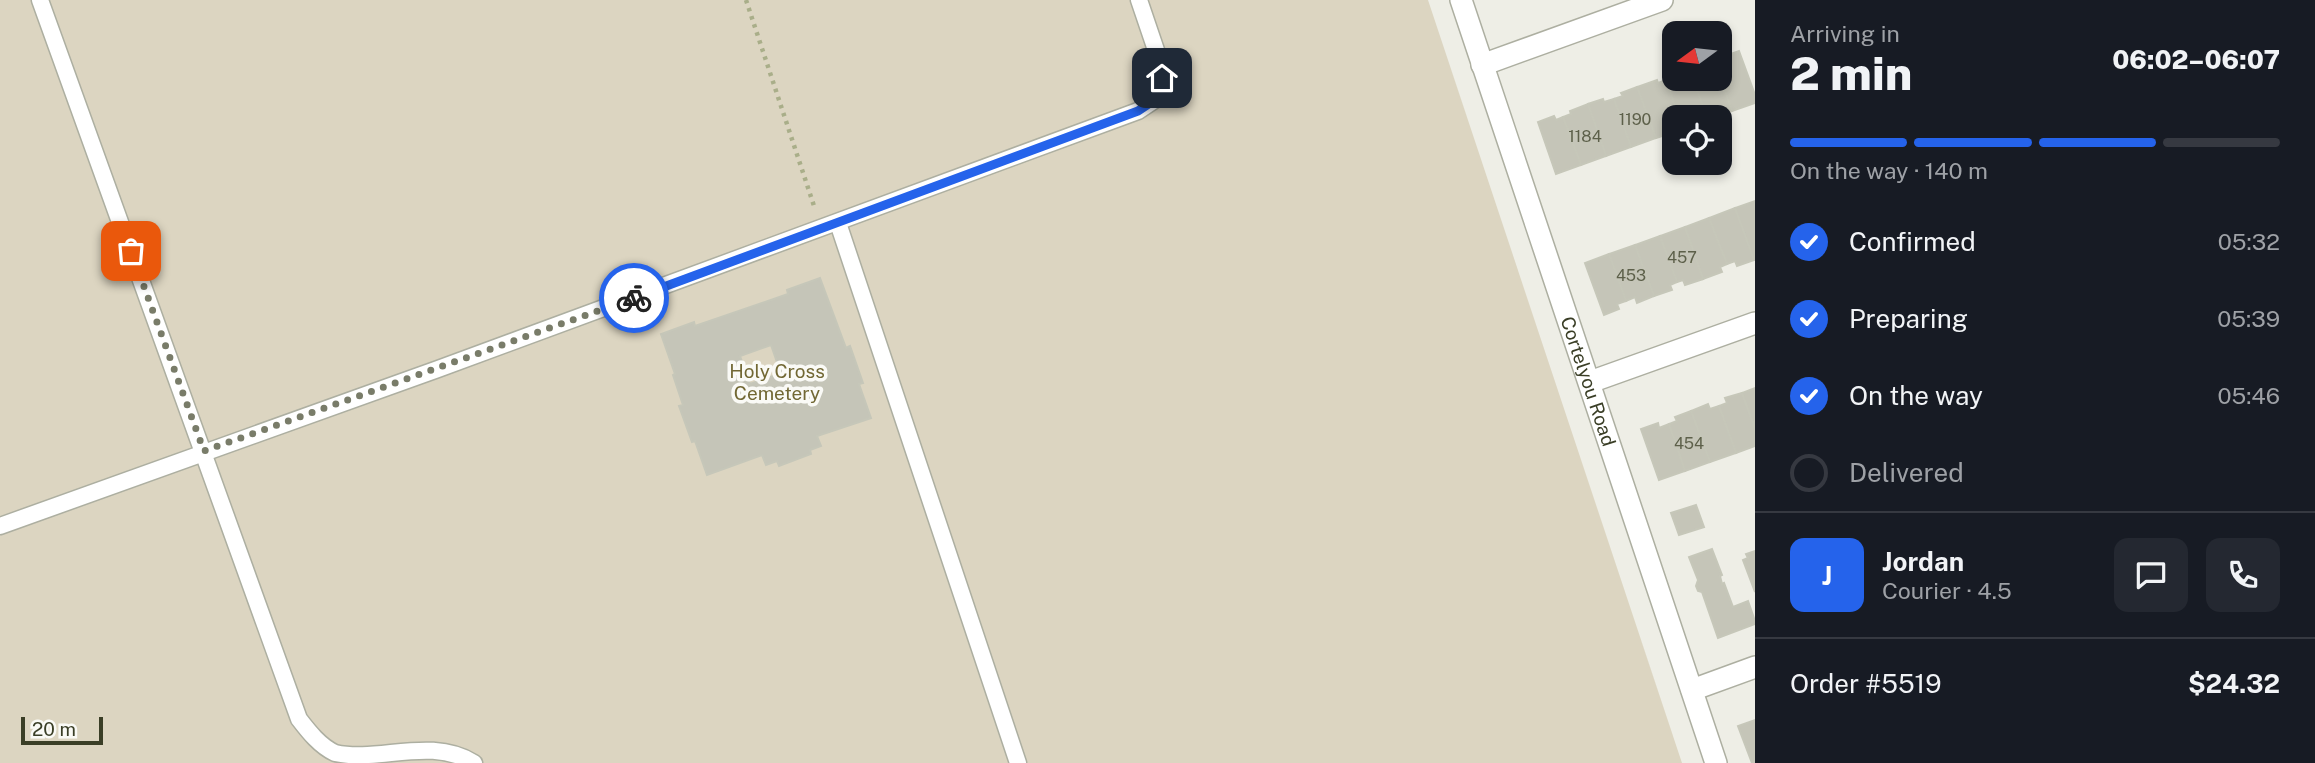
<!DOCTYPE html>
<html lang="en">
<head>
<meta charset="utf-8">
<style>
  body { margin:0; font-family:"Public Sans",sans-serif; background:#242831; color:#f1f3f6; height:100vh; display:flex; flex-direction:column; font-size:26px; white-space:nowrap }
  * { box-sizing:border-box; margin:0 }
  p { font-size:23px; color:#9ea1a6 }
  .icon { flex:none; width:38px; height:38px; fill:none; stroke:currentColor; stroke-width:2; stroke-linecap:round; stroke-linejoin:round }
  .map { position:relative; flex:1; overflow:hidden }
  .side { display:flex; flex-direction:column; background:#171b24; width:560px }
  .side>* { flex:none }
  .needle { width:46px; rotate:255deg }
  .buttons { position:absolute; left:1662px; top:21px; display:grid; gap:14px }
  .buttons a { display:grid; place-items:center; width:70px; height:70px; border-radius:14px; background:#171b24; box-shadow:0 4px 10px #0003; font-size:35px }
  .scale { position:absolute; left:21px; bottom:18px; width:82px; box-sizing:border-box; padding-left:7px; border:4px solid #3a3e26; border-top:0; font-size:19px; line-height:24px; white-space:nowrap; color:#3a3e26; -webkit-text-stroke:5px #fafaf6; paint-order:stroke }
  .pin { position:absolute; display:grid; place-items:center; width:60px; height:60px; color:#fff; margin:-30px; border-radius:14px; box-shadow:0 4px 10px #0006 }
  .courier { position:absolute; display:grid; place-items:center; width:70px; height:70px; margin:-35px; border:5px solid #2563eb; border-radius:50%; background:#fff; color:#222; box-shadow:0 2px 9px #0007 }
  .overview em { font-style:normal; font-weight:800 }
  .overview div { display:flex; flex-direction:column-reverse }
  .overview { display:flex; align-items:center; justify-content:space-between; height:119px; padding:0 35px }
  h1 { font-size:46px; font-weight:800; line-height:52px }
  .bar { display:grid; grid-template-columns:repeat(4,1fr); gap:10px 7px; align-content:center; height:84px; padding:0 35px }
  .bar i { height:9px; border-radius:5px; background:#363941 }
  .bar .current { background:#2563eb }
  .bar p { grid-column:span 4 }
  .line { display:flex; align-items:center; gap:18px; padding:0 35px; border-top:2px solid #363941 }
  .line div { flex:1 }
  .round { display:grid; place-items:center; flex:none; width:74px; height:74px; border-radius:14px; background:#242831 }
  ol { padding:0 35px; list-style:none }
  li { display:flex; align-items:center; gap:21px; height:77px }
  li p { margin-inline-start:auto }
  li .icon { padding:7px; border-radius:50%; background:#2563eb; color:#fff; stroke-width:4 }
  li:last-child { color:#9ea1a6 }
  li i { width:38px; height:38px; border:4px solid #363941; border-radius:50% }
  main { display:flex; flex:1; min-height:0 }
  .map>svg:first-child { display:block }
  .green { fill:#dcd5c1 }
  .building { fill:#c5c5b8; stroke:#c6c7b9; stroke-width:2; fill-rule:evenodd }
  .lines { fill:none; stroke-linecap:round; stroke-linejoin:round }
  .lane-casing { stroke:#adafa1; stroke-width:19 }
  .street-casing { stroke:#adafa1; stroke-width:24 }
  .path { stroke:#a9ae89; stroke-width:4.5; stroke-dasharray:3.5 5; stroke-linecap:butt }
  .lane { stroke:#fff; stroke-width:16 }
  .street { stroke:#fff; stroke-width:21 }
  .done { stroke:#797c69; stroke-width:7; stroke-dasharray:0 12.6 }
  .route { stroke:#2563eb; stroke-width:9 }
  .labels { text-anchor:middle; stroke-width:7; stroke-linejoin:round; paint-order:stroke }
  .number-label { font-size:16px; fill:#5d604a }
  .park-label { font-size:19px; fill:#726834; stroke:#fafaf6 }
  .street-label { font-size:19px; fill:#3a3e26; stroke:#fafaf6 }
</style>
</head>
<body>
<main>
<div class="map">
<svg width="1755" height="763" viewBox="0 0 1755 763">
  <rect width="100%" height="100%" fill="#eeeee6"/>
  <polygon class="green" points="0,0 1428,0 1682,763 0,763"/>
  <g class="building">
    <polygon points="1739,51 1755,95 1755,103 1732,111 1720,78 1720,61 1723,60 1722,57"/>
    <polygon points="1675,73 1675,79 1693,79 1707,117 1679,117 1666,80 1672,78 1671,75"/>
    <polygon points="1720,78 1732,111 1715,117 1707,117 1693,79"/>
    <polygon points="1657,80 1658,83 1666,80 1679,117 1675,117 1675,132 1656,138 1637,87"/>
    <polygon points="1637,87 1656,138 1631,147 1614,99 1623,96 1621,93"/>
    <polygon points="1603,99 1604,102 1614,99 1631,147 1606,156 1588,104"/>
    <polygon points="1588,104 1606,156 1581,165 1563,117 1571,114 1570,111"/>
    <polygon points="1554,116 1556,120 1563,117 1581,165 1556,174 1538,122"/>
    <polygon points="1755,201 1755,260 1754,260 1735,208"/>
    <polygon points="1735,208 1754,260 1737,266 1735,261 1727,264 1709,218"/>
    <polygon points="1709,218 1727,264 1720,267 1722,272 1703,279 1685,227"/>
    <polygon points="1685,227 1703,279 1685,285 1683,280 1677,282 1660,236"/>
    <polygon points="1660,236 1677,282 1670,285 1672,290 1654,296 1635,245"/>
    <polygon points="1635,245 1654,296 1637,303 1635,297 1626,301 1609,254"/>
    <polygon points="1609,254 1626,301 1617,304 1619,309 1604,315 1585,263"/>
    <path d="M820,278l26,70 4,-2 13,37 -4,1 12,34 -54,18 4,10 -11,4 1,4 -32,12 -2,-5 -11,4 -4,-10 -55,20 -12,-34 -3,1 -13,-36 4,-1 -10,-30 2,-1 -14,-40 33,-12 1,4 93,-32 -1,-4zM771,345l8,23 -5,2 2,5 -26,9 -10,-28z"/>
    <polygon points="1755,388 1755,429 1742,393"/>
    <polygon points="1742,393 1755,429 1755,446 1736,453 1719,406 1727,403 1725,398"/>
    <polygon points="1708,404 1710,409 1719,406 1736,453 1710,462 1691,411"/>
    <polygon points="1691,411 1710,462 1685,471 1669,424 1677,421 1675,417"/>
    <polygon points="1658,423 1659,428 1669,424 1685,471 1659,480 1641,429"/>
    <polygon points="1696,505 1704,527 1679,535 1671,513"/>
    <polygon points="1712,549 1722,575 1720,576 1722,584 1724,583 1733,607 1748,601 1755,621 1755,624 1718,638 1702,592 1698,591 1696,586 1698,580 1689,557"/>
    <polygon points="1755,551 1755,592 1743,560 1748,558 1746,554"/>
    <polygon points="1755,720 1755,763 1752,763 1738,726"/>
  </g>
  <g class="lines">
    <g class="lane-casing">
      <g id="lane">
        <path d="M40,0l259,719c10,13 21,27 36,34 44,10 95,-17 139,10"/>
        <polyline points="838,223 1018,763"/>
        <polyline points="0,526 438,369 1138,111 1156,99 1162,78 1157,53 1139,0"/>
      </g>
    </g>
    <g class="street-casing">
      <g id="street">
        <path id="s1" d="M1461,0l255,763"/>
        <polyline points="1482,65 1662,0"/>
        <polyline points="1590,382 1755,323"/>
        <polyline points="1692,690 1755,667"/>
      </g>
    </g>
    <polyline class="path" points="746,0 815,209"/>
    <use href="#lane" class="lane"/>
    <use href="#street" class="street"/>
  </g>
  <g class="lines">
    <polyline class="done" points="131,251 204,451 634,298"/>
    <polyline class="route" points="634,298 1138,111 1156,99 1162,78"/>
  </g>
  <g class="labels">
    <g class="number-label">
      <text x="1635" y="125">1190</text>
      <text x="1585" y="142">1184</text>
      <text x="1682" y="263">457</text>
      <text x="1631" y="281">453</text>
      <text x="1689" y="449">454</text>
    </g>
    <g class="park-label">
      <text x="777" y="378">Holy Cross<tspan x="777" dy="22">Cemetery</tspan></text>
    </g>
    <g class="street-label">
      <text dy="7" stroke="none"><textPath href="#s1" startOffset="402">Cortelyou Road</textPath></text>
    </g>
  </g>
</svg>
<div class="buttons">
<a><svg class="needle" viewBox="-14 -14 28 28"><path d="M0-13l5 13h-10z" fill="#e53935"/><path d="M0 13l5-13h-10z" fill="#9ea1a6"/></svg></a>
<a><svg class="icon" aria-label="locate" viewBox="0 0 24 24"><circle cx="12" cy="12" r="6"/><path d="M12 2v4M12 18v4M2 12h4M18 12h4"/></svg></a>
</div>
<div class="scale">20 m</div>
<div class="pin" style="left:131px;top:251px;background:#ea580c"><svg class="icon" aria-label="bag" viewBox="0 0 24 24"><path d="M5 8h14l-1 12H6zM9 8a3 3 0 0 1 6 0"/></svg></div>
<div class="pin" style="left:1162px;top:78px;background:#1f2937"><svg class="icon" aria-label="home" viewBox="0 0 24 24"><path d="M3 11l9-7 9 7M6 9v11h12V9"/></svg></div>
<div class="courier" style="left:634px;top:298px"><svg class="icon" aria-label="bike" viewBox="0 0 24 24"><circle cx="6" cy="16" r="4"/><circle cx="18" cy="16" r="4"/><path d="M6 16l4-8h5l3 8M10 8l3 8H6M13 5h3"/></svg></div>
</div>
<section class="side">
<div class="overview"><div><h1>2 min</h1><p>Arriving in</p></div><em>06:02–06:07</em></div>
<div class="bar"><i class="current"></i><i class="current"></i><i class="current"></i><i></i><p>On the way · 140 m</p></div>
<ol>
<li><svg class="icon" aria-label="check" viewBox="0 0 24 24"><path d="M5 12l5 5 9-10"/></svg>Confirmed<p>05:32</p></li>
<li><svg class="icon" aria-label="check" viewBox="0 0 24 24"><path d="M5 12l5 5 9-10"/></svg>Preparing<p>05:39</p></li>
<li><svg class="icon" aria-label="check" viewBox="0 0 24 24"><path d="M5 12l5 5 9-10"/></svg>On the way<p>05:46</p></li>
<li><i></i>Delivered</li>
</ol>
<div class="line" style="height:126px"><b class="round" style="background:#2563eb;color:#fff">J</b><div><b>Jordan</b><p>Courier · 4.5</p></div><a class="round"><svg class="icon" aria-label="chat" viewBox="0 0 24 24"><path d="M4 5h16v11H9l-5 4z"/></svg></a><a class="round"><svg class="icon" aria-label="phone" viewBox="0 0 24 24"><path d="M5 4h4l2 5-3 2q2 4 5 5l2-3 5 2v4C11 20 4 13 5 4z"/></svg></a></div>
<div class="line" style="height:91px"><div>Order #5519</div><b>$24.32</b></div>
</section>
</main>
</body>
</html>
